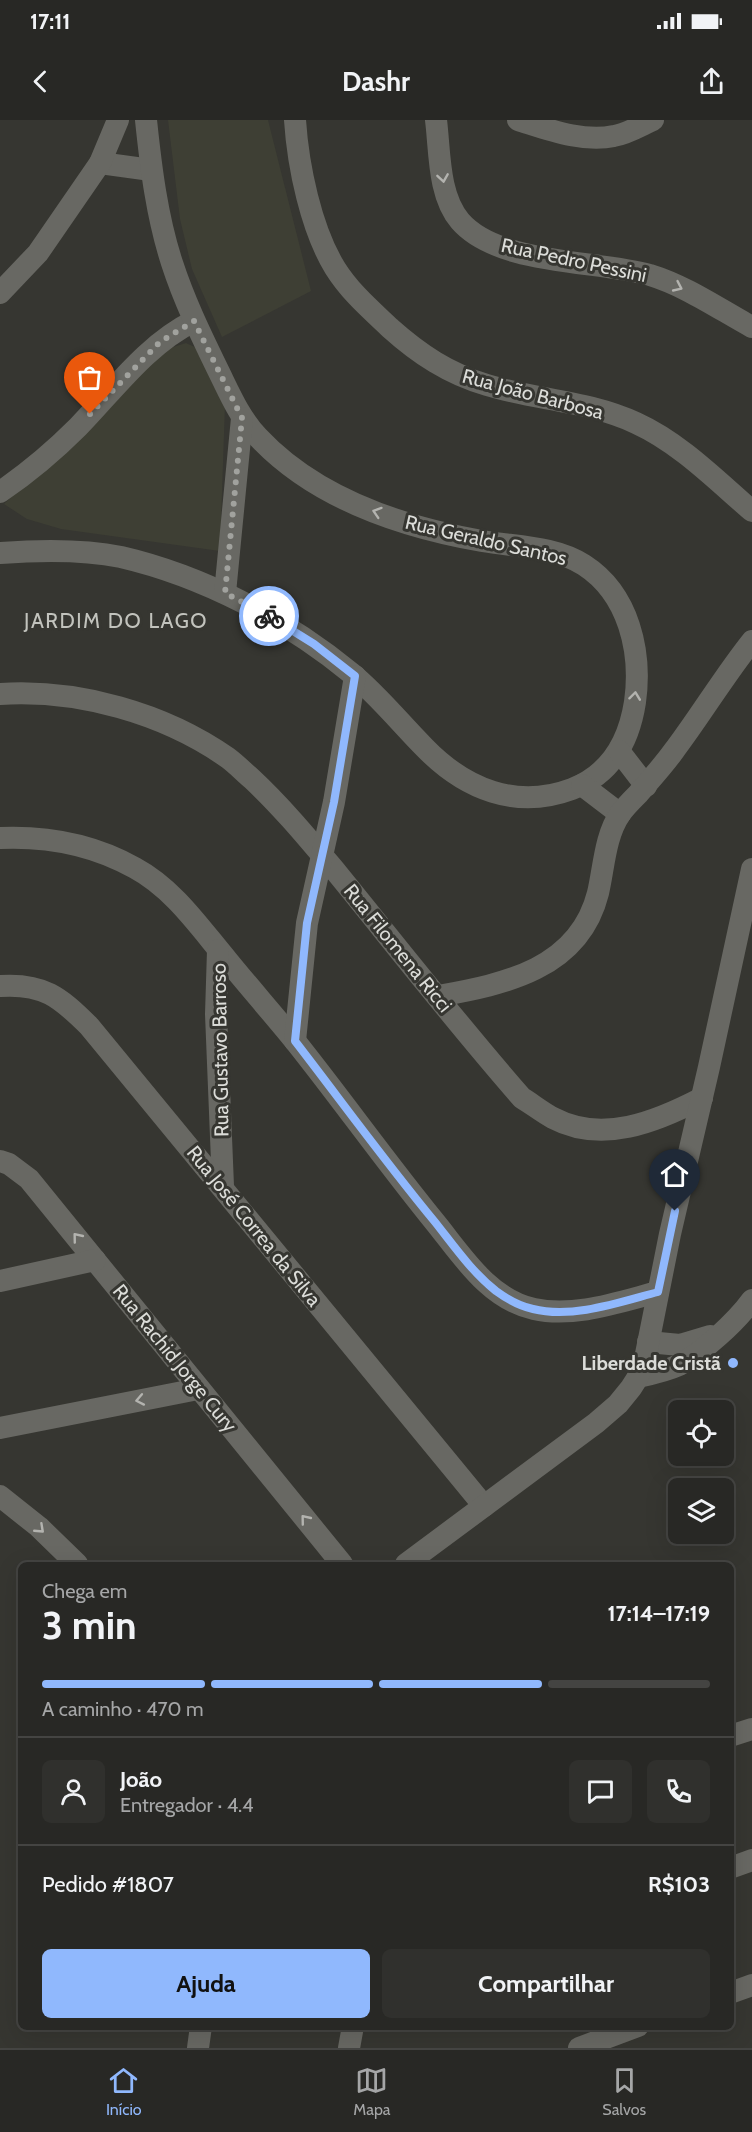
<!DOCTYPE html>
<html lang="pt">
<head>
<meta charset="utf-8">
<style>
  body { margin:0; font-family:Cabin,sans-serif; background:#30302d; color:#f1f3f6; height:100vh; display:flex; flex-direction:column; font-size:22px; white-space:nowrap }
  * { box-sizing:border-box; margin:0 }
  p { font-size:20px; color:#a5a6a7 }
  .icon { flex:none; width:33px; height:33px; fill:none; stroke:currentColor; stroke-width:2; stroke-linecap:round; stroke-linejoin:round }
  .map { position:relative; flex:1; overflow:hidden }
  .details { position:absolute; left:18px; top:1442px; width:716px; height:468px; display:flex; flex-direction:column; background:#282825; border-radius:9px; box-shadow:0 6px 24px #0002,0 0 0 2px #444442 }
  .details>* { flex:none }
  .tools { position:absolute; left:668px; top:1280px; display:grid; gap:12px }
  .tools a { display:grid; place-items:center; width:66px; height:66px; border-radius:9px; background:#282825; box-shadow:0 6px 24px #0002,0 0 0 2px #444442; font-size:30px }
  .pin { position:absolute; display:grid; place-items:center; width:51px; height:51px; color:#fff; margin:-62px -26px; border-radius:50% 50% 50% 0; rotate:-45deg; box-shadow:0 0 6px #0007 }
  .pin .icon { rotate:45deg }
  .courier { position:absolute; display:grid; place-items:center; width:60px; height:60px; margin:-30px; border:4px solid #90b8fd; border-radius:50%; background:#fff; color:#222; box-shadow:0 2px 8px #0007 }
  .summary em { font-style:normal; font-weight:700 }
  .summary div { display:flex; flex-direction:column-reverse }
  .summary { display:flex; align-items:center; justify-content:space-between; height:102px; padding:0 24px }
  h1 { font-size:39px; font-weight:700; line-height:45px }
  .bar { display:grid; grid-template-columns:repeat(4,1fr); gap:9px 6px; align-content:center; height:72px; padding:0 24px }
  .bar i { height:8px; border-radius:4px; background:#444442 }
  .bar .selected { background:#90b8fd }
  .bar p { grid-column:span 4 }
  .line { display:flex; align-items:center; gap:15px; padding:0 24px; border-top:2px solid #444442 }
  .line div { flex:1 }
  .round { display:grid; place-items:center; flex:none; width:63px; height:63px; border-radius:9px; background:#30302d }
  .button { display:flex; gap:12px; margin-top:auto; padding:12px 24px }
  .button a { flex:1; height:69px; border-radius:9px; background:#90b8fd; color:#111; font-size:24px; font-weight:700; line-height:69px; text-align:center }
  .button a+a { background:#30302d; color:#f1f3f6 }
  .status { display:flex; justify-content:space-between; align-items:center; height:42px; padding:0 30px; background:#282825; direction:ltr }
  .status svg { height:16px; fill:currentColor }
  header { display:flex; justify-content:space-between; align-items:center; height:78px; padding:0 24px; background:#282825; font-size:27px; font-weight:700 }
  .tab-bar { display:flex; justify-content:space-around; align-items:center; height:84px; border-top:2px solid #444442; background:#282825; font-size:16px; color:#a5a6a7 }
  .tab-bar a { display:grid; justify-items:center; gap:3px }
  .tab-bar .selected { color:#90b8fd }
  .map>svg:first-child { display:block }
  .built { fill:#3e3f34 }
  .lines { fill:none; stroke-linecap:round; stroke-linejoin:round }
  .minor { stroke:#686863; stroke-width:22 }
  .oneway { stroke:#b3b3af }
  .done { stroke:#a1a29e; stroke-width:6; stroke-dasharray:0 10.8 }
  .route { stroke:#90b8fd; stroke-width:8 }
  .poi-dot { fill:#90b8fd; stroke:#363631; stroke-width:2 }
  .labels { text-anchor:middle; stroke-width:6; stroke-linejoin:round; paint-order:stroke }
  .street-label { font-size:20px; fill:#dbdcd8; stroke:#363631 }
  .poi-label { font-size:20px; font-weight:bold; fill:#dbdcd8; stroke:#363631; text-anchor:end }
  .neighbourhood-label { font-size:21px; letter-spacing:1.5px; fill:#c2c3bd; stroke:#363631 }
</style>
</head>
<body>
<div class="status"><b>17:11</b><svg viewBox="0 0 49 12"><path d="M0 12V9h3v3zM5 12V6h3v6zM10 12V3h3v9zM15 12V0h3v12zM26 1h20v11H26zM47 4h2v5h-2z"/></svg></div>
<header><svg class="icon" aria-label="back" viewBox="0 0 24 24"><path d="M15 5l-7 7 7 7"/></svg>Dashr<svg class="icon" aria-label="share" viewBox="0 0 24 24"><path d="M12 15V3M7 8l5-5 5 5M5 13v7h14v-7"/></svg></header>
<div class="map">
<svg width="752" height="1928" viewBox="0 0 752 1928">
  <rect width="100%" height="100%" fill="#363631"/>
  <g class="built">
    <polygon points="168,0 268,0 311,171 222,217 192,149 180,99"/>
    <polygon points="186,223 201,230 225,284 220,431 61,409 27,399 4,384 164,230"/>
  </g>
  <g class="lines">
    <g class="minor">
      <path d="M295,0c3,46 16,109 40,148 15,24 35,41 55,60 29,26 59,46 97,57 49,15 102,16 149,38 44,20 80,57 116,88"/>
      <path d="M436,0c4,32 2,75 24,101 38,44 136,39 190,54 36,11 69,34 102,52"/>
      <path d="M518,0c29,9 65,23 96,16 13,-2 26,-10 39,-16"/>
      <polyline points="100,43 151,50"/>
      <polyline points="0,173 38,133 100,43 118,0"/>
      <path d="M0,372c28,-19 54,-41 78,-65 36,-37 69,-83 116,-106"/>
      <path d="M0,433c39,-3 82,-4 121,4 82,19 166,63 230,116 27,22 50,51 74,75 40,41 91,62 147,41 39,-15 57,-48 63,-87 7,-50 -6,-108 -51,-137 -30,-19 -68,-18 -102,-24 -80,-14 -167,-43 -224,-104 -19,-20 -29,-45 -41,-69 -17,-35 -33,-68 -45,-105 -15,-46 -21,-95 -26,-143"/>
      <polyline points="225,473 242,298"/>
      <path d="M0,574c78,-5 164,19 228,64 8,6 16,14 24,21 31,29 58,62 85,94 61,75 121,152 185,225 10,6 20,14 31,20 49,26 103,4 149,-20"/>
      <polyline points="619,631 646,666"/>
      <polyline points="582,665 620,694"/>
      <path d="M0,718c47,-2 94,7 135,30 39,21 65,60 93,93 22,27 45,53 67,80 47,59 91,121 139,180 27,33 54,78 100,88 40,9 85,-7 124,-17"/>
      <polyline points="218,830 216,894 223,1066"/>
      <path d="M0,866c43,-3 60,11 89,40 132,159 263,320 395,480"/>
      <path d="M438,876c67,-12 141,-27 160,-103 6,-26 7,-57 22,-79 5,-7 12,-14 18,-20 12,-14 25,-28 35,-42 28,-37 51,-76 79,-111"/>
      <polyline points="295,921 307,803 334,682 355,556"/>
      <polyline points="0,1041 9,1044 29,1059 342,1444"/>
      <polyline points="0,1161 95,1140"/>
      <polyline points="648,1222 680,1225 710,1216"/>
      <path d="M638,1257c14,-3 28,-6 41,-12 24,-13 57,-43 73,-65"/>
      <polyline points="0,1308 198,1269"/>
      <polyline points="0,1376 39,1407 77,1444"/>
      <polyline points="406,1444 596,1303 618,1284 631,1268 638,1257 646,1234 670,1114 709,947 752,749"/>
      <polyline points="730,1616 752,1609"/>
      <polyline points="730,1748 752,1740"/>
      <polyline points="730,1873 752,1865"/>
      <polyline points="198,1928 201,1906"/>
      <polyline points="349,1928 353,1906"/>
      <polyline points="579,1928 638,1906"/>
    </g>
  </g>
  <defs><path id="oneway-chevron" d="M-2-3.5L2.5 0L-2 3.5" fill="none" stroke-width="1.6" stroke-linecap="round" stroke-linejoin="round" transform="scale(1.5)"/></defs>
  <g class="oneway">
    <use href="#oneway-chevron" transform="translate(443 58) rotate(81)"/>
    <use href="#oneway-chevron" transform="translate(678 167) rotate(25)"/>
    <use href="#oneway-chevron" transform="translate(377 392) rotate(-162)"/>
    <use href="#oneway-chevron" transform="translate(635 576) rotate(-83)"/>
    <use href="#oneway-chevron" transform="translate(77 1117) rotate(-129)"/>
    <use href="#oneway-chevron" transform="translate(140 1280) rotate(169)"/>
    <use href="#oneway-chevron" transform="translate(305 1399) rotate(-129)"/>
    <use href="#oneway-chevron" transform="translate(40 1409) rotate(43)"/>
  </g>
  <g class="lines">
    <polyline class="done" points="90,294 160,222 194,201 242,298 225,473 269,496"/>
    <path class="route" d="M269,496l45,28 41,32 -21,126 -27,121 -12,118c47,61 92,123 140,181 19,24 37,50 61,69 11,8 23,15 37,18 40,10 87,-7 125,-17l17,-81"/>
  </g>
  <circle class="poi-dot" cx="733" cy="1243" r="6"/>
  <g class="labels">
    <g class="street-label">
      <text transform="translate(574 140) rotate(12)" y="7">Rua Pedro Pessini</text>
      <text transform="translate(533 274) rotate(15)" y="7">Rua João Barbosa</text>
      <text transform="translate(486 420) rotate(13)" y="7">Rua Geraldo Santos</text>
      <text transform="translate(398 828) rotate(51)" y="7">Rua Filomena Ricci</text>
      <text transform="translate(220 930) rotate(-91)" y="7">Rua Gustavo Barroso</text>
      <text transform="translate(254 1106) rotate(51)" y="7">Rua José Correa da Silva</text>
      <text transform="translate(175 1238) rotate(51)" y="7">Rua Rachid Jorge Cury</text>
    </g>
    <g class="poi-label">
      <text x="721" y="1250">Liberdade Cristã</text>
    </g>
    <g class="neighbourhood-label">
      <text x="116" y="508">JARDIM DO LAGO</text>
    </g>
  </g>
</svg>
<div class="tools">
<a><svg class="icon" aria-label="locate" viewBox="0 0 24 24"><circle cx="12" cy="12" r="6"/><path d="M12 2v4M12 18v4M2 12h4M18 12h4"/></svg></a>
<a><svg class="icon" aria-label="layers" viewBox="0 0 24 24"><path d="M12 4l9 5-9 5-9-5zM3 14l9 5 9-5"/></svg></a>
</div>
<div class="pin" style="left:90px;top:294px;background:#ea580c"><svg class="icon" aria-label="bag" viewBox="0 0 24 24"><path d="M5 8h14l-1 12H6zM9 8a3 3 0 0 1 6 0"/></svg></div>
<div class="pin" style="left:675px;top:1091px;background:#1f2937"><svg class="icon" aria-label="home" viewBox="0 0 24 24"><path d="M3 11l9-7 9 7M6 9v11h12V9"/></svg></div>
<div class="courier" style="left:269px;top:496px"><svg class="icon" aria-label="bike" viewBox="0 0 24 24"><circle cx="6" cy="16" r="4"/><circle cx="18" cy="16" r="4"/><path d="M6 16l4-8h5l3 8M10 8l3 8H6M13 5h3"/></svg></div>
<section class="details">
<div class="summary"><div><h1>3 min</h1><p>Chega em</p></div><em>17:14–17:19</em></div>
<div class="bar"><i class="selected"></i><i class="selected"></i><i class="selected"></i><i></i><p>A caminho · 470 m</p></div>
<div class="line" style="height:108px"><a class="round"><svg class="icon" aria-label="person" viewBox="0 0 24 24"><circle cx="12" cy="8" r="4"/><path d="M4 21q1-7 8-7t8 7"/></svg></a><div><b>João</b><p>Entregador · 4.4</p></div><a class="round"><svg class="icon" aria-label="chat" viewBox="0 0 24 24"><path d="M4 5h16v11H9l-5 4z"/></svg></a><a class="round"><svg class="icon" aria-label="phone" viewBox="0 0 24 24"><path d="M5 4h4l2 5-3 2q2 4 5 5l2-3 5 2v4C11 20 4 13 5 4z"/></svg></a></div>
<div class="line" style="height:78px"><div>Pedido #1807</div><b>R$103</b></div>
<div class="button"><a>Ajuda</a><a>Compartilhar</a></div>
</section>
</div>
<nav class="tab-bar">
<a class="selected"><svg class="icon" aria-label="home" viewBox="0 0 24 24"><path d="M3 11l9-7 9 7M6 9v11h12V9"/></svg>Início</a>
<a><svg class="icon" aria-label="map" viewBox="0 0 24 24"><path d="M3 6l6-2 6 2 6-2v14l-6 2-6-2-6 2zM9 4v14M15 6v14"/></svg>Mapa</a>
<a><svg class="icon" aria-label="saved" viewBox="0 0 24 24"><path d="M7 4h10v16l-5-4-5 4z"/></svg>Salvos</a>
</nav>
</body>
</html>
